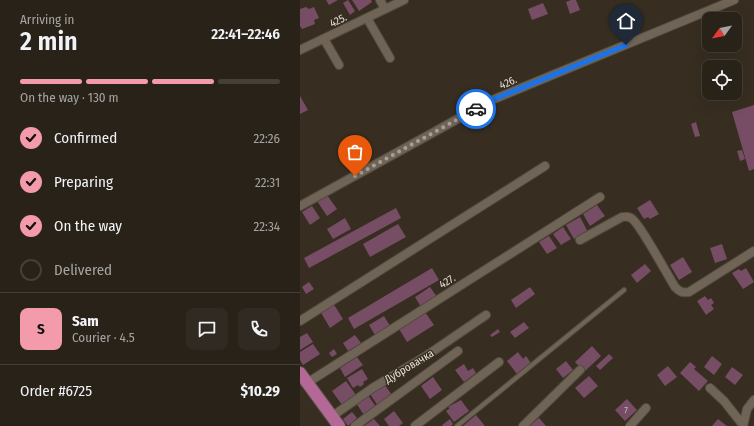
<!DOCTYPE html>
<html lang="en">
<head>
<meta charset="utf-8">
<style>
  body { margin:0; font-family:"Fira Sans Condensed",sans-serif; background:#312a22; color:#f1f3f6; height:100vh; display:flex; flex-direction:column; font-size:15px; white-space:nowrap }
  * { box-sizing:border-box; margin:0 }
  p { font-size:13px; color:#a5a4a2 }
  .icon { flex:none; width:22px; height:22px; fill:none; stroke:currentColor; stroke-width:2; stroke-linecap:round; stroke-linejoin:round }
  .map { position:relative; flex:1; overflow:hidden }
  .drawer { display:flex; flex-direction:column; background:#292219; width:300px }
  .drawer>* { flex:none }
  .needle { width:26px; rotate:237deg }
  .tools { position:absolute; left:402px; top:12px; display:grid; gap:8px }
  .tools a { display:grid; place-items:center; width:40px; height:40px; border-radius:8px; background:#292219; box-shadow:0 4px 16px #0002,0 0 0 1px #453f38; font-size:20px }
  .pin { position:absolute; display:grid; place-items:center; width:34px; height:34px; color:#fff; margin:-41px -17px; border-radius:50% 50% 50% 0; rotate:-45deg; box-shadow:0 0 4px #0007 }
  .pin .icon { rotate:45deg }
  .courier { position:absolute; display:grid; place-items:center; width:40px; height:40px; margin:-20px; border:3px solid #1a73e8; border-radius:50%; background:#fff; color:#222; box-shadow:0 1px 5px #0007 }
  .head em { font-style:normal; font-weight:600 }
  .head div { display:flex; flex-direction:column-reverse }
  .head { display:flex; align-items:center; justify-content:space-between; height:68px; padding:0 20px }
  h1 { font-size:26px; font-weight:600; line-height:30px }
  .bar { display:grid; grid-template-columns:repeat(4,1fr); gap:6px 4px; align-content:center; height:48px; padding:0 20px }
  .bar i { height:5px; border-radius:3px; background:#453f38 }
  .bar .selected { background:#f39aab }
  .bar p { grid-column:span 4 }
  .line { display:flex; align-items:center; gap:10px; padding:0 20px; border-top:1px solid #453f38 }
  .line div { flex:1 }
  .round { display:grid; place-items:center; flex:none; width:42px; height:42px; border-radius:8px; background:#312a22 }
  ol { padding:0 20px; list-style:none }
  li { display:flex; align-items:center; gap:12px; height:44px }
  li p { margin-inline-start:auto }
  li .icon { padding:4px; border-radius:50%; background:#f39aab; color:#111; stroke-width:4 }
  li:last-child { color:#a5a4a2 }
  li i { width:22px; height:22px; border:2px solid #453f38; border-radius:50% }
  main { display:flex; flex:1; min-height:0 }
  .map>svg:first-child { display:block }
  .building { fill:#764d64 }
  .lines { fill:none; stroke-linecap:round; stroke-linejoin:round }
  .lane-casing { stroke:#524a3f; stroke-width:6 }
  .street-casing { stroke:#524a3f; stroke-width:10 }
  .primary-casing { stroke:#524a3f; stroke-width:14 }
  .lane { stroke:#6f6456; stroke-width:4 }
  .street { stroke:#6f6456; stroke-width:8 }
  .primary { stroke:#b36895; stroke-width:12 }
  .done { stroke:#a7a097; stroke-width:4; stroke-dasharray:0 7.2 }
  .route { stroke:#1a73e8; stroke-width:5 }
  .labels { text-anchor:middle; stroke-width:3; stroke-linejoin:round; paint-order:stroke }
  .number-label { font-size:9px; fill:#c8baba }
  .street-label { font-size:11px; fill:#e4ded6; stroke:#372e21 }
</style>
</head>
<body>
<main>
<section class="drawer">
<div class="head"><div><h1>2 min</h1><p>Arriving in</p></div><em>22:41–22:46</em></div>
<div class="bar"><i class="selected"></i><i class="selected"></i><i class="selected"></i><i></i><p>On the way · 130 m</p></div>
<ol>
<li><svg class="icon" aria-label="check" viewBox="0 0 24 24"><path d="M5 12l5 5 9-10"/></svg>Confirmed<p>22:26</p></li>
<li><svg class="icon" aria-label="check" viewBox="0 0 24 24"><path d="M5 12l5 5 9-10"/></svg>Preparing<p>22:31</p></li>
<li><svg class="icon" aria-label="check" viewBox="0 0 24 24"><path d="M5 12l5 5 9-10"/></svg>On the way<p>22:34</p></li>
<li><i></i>Delivered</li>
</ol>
<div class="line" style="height:72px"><b class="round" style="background:#f39aab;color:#111">S</b><div><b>Sam</b><p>Courier · 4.5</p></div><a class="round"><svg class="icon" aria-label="chat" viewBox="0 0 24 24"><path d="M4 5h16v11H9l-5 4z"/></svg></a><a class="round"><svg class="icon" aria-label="phone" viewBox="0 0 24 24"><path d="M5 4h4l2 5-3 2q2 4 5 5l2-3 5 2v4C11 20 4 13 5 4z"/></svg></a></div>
<div class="line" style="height:52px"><div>Order #6725</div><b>$10.29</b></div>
</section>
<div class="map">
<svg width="454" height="426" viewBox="0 0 454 426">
  <rect width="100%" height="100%" fill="#372e21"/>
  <g class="building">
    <polygon points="26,0 38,0 29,5"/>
    <polygon points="48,0 55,11 50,15 43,3"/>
    <polygon points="52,0 71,0 72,2 59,11"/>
    <polygon points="271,0 276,0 280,10 270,14 266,2"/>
    <polygon points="243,3 248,14 232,20 228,9"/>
    <polygon points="6,7 9,9 14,7 19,18 14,20 15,24 2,29 0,26 0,9"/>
    <polygon points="439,21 443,30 435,33 435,22"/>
    <polygon points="0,96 8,110 0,114"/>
    <polygon points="454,105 454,169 449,171 432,112"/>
    <polygon points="396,122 400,136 395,137 391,124"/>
    <polygon points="442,150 445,159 440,161 437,151"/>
    <polygon points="27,195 37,209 27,216 17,201"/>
    <polygon points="350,200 359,214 350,219 348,217 344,219 337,208"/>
    <polygon points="297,205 305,216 290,226 283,214"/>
    <polygon points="12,206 20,218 10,225 2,212"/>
    <polygon points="96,208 101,218 9,268 4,258"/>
    <polygon points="280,217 288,232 274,239 266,225"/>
    <polygon points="45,218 51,229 33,239 27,229"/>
    <polygon points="98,224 106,237 70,257 63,244"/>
    <polygon points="263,227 271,239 261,245 253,234"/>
    <polygon points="249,236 257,248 247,254 239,242"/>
    <polygon points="422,244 427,259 415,263 410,248"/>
    <polygon points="383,257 392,272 379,280 370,265"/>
    <polygon points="345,264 351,271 337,283 331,275"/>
    <polygon points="132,268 139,280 54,329 48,318"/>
    <polygon points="446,268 454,282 443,289 432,273 439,269 441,271"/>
    <polygon points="9,282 14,289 6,294 2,287"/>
    <polygon points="130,287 137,297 121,307 115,297"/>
    <polygon points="230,287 235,294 216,308 211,300"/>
    <polygon points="405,296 408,300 411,298 414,303 411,305 414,309 406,315 397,301"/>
    <polygon points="33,303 43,319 30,328 20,311"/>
    <polygon points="125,312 134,325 107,342 99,329"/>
    <polygon points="84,316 90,326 75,335 69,325"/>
    <polygon points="224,322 229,328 215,338 210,332"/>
    <polygon points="198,329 200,332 192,337 190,335"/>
    <polygon points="7,333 13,342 0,350 0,337"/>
    <polygon points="55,335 61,343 48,351 43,343"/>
    <polygon points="13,344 20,354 3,365 0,360 0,352"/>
    <polygon points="292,346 301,356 284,372 275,362"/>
    <polygon points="34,349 37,354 32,357 29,353"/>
    <polygon points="218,352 223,359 226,356 231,363 217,374 207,361"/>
    <polygon points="309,354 313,358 300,370 296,366"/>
    <polygon points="412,356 422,364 414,375 404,367"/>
    <polygon points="57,357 63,365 45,377 40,368"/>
    <polygon points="266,361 273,370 263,378 256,369"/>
    <polygon points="390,362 396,367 394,369 408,381 399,391 380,373"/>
    <polygon points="164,364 168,371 173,368 176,373 164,382 155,370"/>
    <polygon points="368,366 377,377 365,386 357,375"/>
    <polygon points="432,367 443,375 435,385 425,377"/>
    <polygon points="62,369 68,379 63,382 64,384 60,387 58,385 53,388 47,378"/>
    <polygon points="289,376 298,386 284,398 275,388"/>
    <polygon points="133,377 142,390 130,399 121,386"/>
    <polygon points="46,381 56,395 42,405 32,391"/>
    <polygon points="84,384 92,395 78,406 70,394"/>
    <polygon points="68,395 76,407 64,415 56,403"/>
    <polygon points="327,399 337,410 325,421 315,410"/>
    <polygon points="161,400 169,411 154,422 146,411 150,408 148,407"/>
    <polygon points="94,411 103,423 99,426 89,426 84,419"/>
    <polygon points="52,412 57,418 48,426 43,419"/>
    <polygon points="176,415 185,426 163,426"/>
    <polygon points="239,418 246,426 229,426"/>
    <polygon points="74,419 80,426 64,426"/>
    <polygon points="150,419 153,424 151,426 143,426 142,425"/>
    <polygon points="418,419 427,426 412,426"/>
  </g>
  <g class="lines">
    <g class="lane-casing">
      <polyline id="lane" points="157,426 324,290"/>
    </g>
    <g class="street-casing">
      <g id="street">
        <polyline points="80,0 85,9"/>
        <polyline points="67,18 90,58"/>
        <polyline points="24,39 39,65"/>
        <polyline points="0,50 104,0"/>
        <polyline points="0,206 192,100 434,0"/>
        <path d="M280,240l42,-23c3,0 6,-1 9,1 8,4 37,58 44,69 5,5 7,6 14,5l65,-41"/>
        <polyline points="0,321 245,166"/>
        <polyline points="7,383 300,197"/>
        <polyline points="410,388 424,401 443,425"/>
        <polyline points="31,417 74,387 126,356 186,315"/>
        <polyline points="55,426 158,351"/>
        <polyline points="115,426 199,362"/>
        <polyline points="223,426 280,370"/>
        <polyline points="330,426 346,408"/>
        <polyline points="443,426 447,409 454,400"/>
      </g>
    </g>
    <g class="primary-casing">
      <polyline id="primary" points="0,373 39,426"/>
    </g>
    <use href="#lane" class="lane"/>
    <use href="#street" class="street"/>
    <use href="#primary" class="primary"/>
  </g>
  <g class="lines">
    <polyline class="done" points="55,176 176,109"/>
    <polyline class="route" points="176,109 192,100 326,45"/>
  </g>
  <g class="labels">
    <g class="number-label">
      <text x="326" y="413">7</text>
    </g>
    <g class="street-label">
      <text transform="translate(38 20) rotate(-26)" y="4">425.</text>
      <text transform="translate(208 82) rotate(-23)" y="4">426.</text>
      <text transform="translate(147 281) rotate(-32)" y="4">427.</text>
      <text transform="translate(109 366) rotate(-31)" y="4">Дубровачка</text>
    </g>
  </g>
</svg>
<div class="tools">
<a><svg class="needle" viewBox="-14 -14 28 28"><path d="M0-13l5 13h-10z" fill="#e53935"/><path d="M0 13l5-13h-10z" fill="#a5a4a2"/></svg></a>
<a><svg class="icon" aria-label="locate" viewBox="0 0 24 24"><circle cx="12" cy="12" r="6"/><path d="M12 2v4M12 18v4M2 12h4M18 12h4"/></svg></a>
</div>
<div class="pin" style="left:55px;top:176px;background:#ea580c"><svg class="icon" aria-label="bag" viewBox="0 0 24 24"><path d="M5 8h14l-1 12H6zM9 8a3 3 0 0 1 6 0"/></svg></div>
<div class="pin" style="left:326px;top:45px;background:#1f2937"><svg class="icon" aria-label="home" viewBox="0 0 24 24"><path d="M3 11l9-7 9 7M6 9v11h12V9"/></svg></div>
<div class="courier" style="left:176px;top:109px"><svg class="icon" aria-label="car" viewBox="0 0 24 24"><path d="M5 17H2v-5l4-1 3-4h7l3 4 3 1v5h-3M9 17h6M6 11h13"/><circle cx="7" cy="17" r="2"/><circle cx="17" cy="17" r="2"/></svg></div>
</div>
</main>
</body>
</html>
